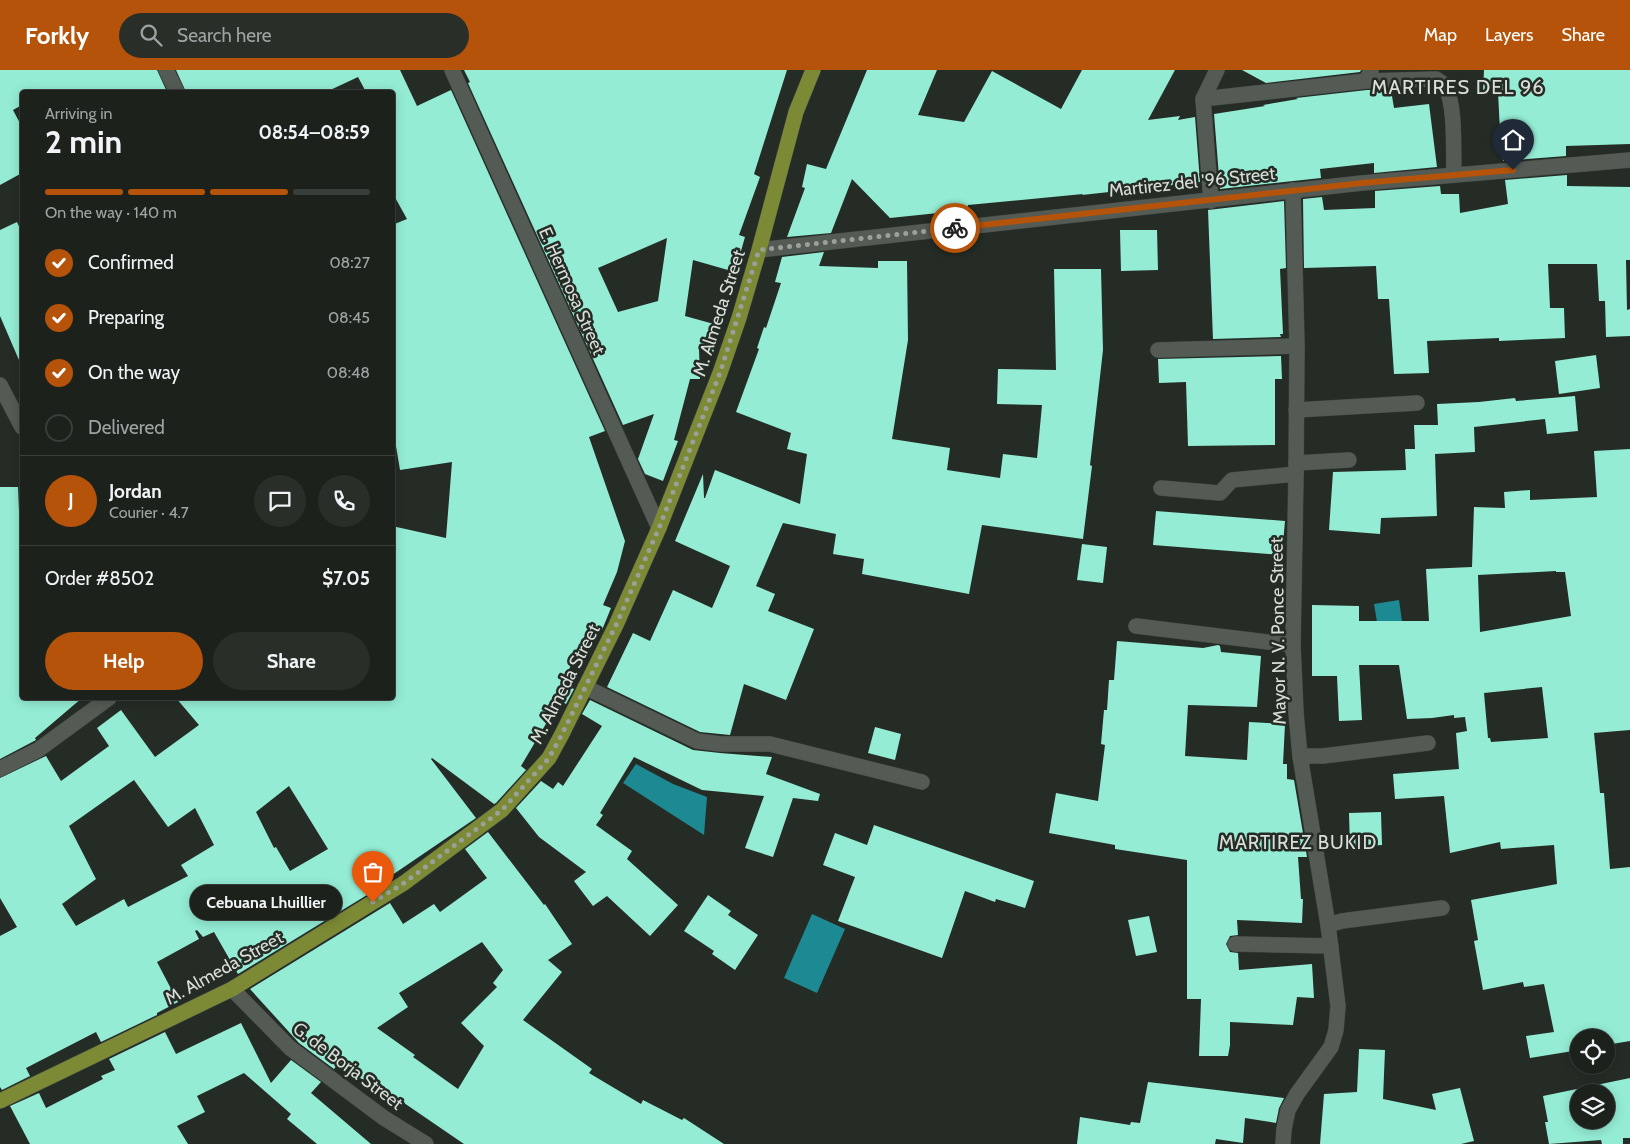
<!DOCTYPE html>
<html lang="en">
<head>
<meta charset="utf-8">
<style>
  body { margin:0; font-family:Cabin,sans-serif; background:#292e29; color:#f1f3f6; height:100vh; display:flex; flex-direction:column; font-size:19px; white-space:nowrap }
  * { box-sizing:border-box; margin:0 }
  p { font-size:16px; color:#a0a3a3 }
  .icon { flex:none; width:28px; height:28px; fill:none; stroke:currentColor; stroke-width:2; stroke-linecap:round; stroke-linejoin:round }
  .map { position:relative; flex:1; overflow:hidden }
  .details { position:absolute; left:20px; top:20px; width:375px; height:610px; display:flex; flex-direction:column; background:#1c211c; border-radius:5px; box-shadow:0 2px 12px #0003,0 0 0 1px #3a3e3b }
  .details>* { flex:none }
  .fabs { position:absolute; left:1570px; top:959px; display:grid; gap:10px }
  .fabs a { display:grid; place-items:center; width:45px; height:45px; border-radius:50%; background:#1c211c; box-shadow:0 2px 12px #0003,0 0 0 1px #3a3e3b; font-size:25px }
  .pin { position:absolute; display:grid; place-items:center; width:42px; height:42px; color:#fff; margin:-51px -21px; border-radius:50% 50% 50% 0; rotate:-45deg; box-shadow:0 0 5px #0007 }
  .pin .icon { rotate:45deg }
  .courier { position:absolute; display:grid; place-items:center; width:50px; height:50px; margin:-25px; border:4px solid #b45309; border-radius:50%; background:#fff; color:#222; box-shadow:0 1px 6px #0007 }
  .bubble { position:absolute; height:35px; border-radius:18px; background:#1c211c; box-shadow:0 2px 12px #0003,0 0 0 1px #3a3e3b; font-size:16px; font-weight:700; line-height:35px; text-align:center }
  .head em { font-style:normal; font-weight:700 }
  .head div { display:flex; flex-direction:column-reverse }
  .head { display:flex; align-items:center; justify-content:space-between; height:85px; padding:0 25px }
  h1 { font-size:32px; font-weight:700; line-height:38px }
  .bar { display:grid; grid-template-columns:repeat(4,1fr); gap:8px 5px; align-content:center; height:60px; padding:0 25px }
  .bar i { height:6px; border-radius:4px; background:#3a3e3b }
  .bar .on { background:#b45309 }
  .bar p { grid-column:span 4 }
  .line { display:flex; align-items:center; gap:12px; padding:0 25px; border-top:1px solid #3a3e3b }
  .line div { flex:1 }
  .round { display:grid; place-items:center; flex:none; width:52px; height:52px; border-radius:26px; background:#292e29 }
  ol { padding:0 25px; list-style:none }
  li { display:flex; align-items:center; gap:15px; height:55px }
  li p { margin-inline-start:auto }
  li .icon { padding:5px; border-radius:50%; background:#b45309; color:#fff; stroke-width:4 }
  li:last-child { color:#a0a3a3 }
  li i { width:28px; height:28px; border:2px solid #3a3e3b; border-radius:50% }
  .primary-button { display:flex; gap:10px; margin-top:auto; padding:10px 25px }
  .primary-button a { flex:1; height:58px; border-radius:30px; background:#b45309; color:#fff; font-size:20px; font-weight:700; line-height:58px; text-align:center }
  .primary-button a+a { background:#292e29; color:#f1f3f6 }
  header { display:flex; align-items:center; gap:30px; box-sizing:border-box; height:70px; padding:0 25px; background:#b45309; color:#fff }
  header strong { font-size:24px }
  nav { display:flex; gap:28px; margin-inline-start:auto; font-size:18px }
  .search { width:350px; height:45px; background:#292e29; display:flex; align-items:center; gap:12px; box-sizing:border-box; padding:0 18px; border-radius:28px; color:#a0a3a3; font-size:19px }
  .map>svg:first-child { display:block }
  .water { fill:#1d8992 }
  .building { fill:#94ecd4; fill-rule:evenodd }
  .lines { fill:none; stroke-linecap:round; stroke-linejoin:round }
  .minor-casing { stroke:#434944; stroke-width:16 }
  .major-casing { stroke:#434944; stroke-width:16 }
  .minor { stroke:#545b54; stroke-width:15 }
  .major { stroke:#7c8a35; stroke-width:15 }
  .done { stroke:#9aa09a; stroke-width:5; stroke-dasharray:0 9 }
  .route { stroke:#b45309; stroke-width:6 }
  .labels { text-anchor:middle; stroke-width:5; stroke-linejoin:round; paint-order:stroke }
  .street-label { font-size:18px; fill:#d9ded9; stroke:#252c26 }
  .neighbourhood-label { font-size:19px; letter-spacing:1px; fill:#d9ded9; stroke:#252c26 }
  .quarter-label { font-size:20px; letter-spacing:1px; fill:#d9ded9; stroke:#252c26 }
</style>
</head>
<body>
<header>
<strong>Forkly</strong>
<div class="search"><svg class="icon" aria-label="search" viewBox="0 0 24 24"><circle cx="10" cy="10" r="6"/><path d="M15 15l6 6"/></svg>Search here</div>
<nav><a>Map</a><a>Layers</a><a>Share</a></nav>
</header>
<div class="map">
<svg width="1630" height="1074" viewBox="0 0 1630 1074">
  <rect width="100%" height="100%" fill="#252c26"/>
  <g class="water">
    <polygon points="1399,530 1402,551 1412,553 1381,576 1374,534"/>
    <polygon points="636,694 673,714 707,727 704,765 623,713"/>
    <polygon points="812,844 845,859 817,923 784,908"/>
  </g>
  <g class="building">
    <polygon points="0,0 157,0 167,22 22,22 22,35 13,40 22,57 22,103 0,115"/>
    <path d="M176,0h224l17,36 34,-16 154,341 -16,6 36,104 -8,31 -14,33 8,3 -9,22 -12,-5 -28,59 12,5 -8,15 -6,-4 -39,66 5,4 -30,33 -2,1 -62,-46 -1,1 45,59 -97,66 1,3 -142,87 -24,-42 -11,5 -6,-7 -2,1 4,8 -42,23 21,40 -21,11v2l-56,27 -5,-10 -70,36 4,8 -28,14 -2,-3v-151l17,-9 -17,-29v-120l46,-22 15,25 48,-35 -12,-18 24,-18 34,47 44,-32 -23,-27h216v-172l54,12 6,-76 -52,8 -8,-48v-197l15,-6 -15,-27v-100h-26l-8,-15 -32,15h-140zM134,710l34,47 27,-19 19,37 -33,20 7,11 -60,31 -4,-8 -48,27 -14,-22 34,-25 -27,-53zM289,716l39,63 -38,22 -14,-24 -2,1 -18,-36z"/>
    <path d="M464,0h323l-33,104 6,3 -21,58 6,2 -10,35 -42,-12 -8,56 36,10 -8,27 -14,-4 1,30h-10l-16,61 4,1 -15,40 -18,-7 -7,-15 16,-45 -31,11 -155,-342 2,-1zM667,168l-9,63 -40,11 -20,-44z"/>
    <polygon points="867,0 937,0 918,45 964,52 992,1 1061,39 1082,0 1175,0 1148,50 1180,46 1178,50 1195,47 1200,112 1082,125 1083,124 968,135 967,140 890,148 852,109 831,163 787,167 805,118 802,117 807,94 826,99"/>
    <polygon points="1242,0 1361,0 1360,2 1266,13"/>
    <polygon points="1484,0 1630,0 1630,74 1566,76 1566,86 1503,91 1502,80 1501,81 1498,22 1483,21"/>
    <polygon points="1367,20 1391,20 1394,38 1429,34 1437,97 1374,103 1374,93 1320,99 1321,108 1220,119 1214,44 1265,36 1263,35 1298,29 1296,28"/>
    <polygon points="1567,105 1567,116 1630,117 1630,190 1626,190 1627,240 1630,239 1630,266 1606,267 1605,231 1599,231 1597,194 1548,194 1550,238 1564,238 1565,268 1499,271 1499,268 1427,271 1429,303 1394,304 1389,229 1378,229 1376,196 1304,198 1303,129 1322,127 1324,140 1375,138 1375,121 1440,116 1441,124 1459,124 1460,143 1508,134 1505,110"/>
    <polygon points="1284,131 1286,198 1280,199 1283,264 1280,264 1281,267 1213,269 1208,140"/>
    <polygon points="17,152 22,163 22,297 0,246 0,160"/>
    <polygon points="1120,160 1157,160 1158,200 1121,201"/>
    <polygon points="824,182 819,196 878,198 878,191 907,191 908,270 892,369 950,378 947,400 1000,408 1003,384 1037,388 1042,335 997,334 998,299 1056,300 1054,199 1101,199 1103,280 1090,395 1092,396 1083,469 982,455 969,524 862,504 864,489 833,484 836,464 783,453 756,516 775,524 768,541 814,559 786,630 744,614 730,665 700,662 607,617 633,563 650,571 673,520 712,538 730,496 675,471 703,404 704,428 705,428 715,400 800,434 807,384 787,379 791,363 736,342 759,279 757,278 764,257 766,258 781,213 775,212 782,187"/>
    <polygon points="1596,285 1600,318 1559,324 1555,291"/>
    <polygon points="1281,286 1282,309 1275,309 1275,375 1188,376 1186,312 1159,313 1158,289"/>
    <polygon points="1575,326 1578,361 1547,364 1545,349 1474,357 1475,382 1435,384 1437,446 1381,448 1380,464 1329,460 1333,402 1406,400 1405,379 1415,379 1414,355 1438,355 1437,334 1479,332 1515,328 1516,331"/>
    <path d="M1630,379v281l-36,3 6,60h4l6,76 20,-2v174l-24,4v-7h-27v12l-49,8 -4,-22 28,-4 -10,-48 -20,3 -1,-5 -40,8 -9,-49 4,-1 -7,-40 86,-16 -3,-39 -53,4 -1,-7 -50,11 -6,-57 -49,3 -2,-25 66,-5 -3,-36 11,-2 -2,-14 -11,1v-3l-22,3 -25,1 -8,-54h-40l3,55 -23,1 -2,-45h-25v-71l47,1v15h70l-3,-52 46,-2 2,-60 31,1 -1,-16 26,-2v10l67,-3 -3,-46zM1556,501v1h9l6,44 -91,16 -2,-57zM1542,617l6,51 -57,4 -1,-4h-2l-4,-45z"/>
    <polygon points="0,417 18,417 22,514 22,628 82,628 35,668 36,670 0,689"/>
    <polygon points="1156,441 1285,451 1282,485 1153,475"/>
    <polygon points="1082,474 1107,477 1103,513 1077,510"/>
    <polygon points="1117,571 1203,578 1218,575 1220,576 1221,582 1261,586 1257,637 1188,635 1185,686 1247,690 1249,652 1285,654 1283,694 1287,694 1287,709 1294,710 1307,787 1298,787 1301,829 1303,829 1302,853 1237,850 1238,865 1230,866 1226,874 1230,882 1238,883 1239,900 1312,894 1314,928 1297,927 1293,955 1230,952 1230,975 1228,986 1199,986 1201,929 1187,929 1187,790 1115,779 1115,775 1049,763 1056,723 1098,731 1105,675 1101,674 1104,640 1107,640 1109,610 1114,610"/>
    <polygon points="590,630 693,680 720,683 772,687 766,704 820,724 818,731 793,728 773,787 745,778 764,726 702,720 634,687 600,743 603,745 596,755 632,781 627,789 678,835 650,866 607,826 593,836 574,811 586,802 539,767 516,738 541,711 553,719 558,712 563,716 602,656 582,644"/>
    <polygon points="875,657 901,664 895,690 868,683"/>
    <polygon points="1381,742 1382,775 1350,777 1349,743"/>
    <polygon points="874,755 1034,811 1025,838 996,829 995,832 965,821 942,888 838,851 855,807 823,795 835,763 867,775"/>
    <path d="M488,762l56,73 1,-1 27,40 -24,16 14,12 -39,48 69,49 -3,4 52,31 2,-4 39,20 2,-2 40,26h-260l-76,-52 -2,4 -47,-33 -5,6 -35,-26 -49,-54 140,-86 13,21 31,-20 6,8 47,-34 -22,-29zM482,872l21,28 -10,13 4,4 -36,36 23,23 -26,43 -45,-32 2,-2 -38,-27 31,-21 -9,-14z"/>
    <polygon points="708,825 731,841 728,845 758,865 735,900 712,884 714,881 684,861"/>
    <polygon points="1149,846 1157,882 1136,886 1128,850"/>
    <polygon points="241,953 271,1013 291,990 321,1012 311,1023 371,1074 317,1074 287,1049 291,1044 244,1003 197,1026 205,1042 177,1056 188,1074 30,1074 10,1036 39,1023 46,1038 103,1009 101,1006 115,1000 109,989 165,962 176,984"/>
    <polygon points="1359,979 1385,980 1383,1029 1436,1040 1432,1024 1460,1018 1474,1071 1461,1074 1320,1074 1324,1024 1357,1022"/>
    <path d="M1630,1008v60h-7v6h-21l-1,-4 -52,4 -4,-22h3l-5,-26zM1579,1022h27v28h-27z"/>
    <polygon points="1148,1012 1284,1028 1279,1038 1276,1053 1245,1048 1243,1073 1216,1069 1215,1074 1077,1074 1080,1047 1130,1055 1131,1052 1140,1053"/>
  </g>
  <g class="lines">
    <g class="minor-casing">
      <g id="minor">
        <polyline points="166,0 177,22"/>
        <polyline points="452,0 659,458"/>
        <path d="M1366,11l70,-2c3,2 7,4 9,7 11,18 8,66 9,88"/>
        <polyline points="1203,29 1366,11 1371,0"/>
        <polyline points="1211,131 1203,29 1217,0"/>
        <polyline points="759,180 1362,113 1630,90"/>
        <polyline points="1158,280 1297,276"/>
        <polyline points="0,315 22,357"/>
        <polyline points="1296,340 1417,333"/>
        <polyline points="1296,393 1349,390"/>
        <polyline points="1161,418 1220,423 1232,410 1296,404"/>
        <polyline points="1136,556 1293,575"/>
        <polyline points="585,617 697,671 721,674 770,674 922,712"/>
        <polyline points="1300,686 1323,686 1428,673"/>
        <polyline points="0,699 38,680 109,628"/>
        <polyline points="1328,855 1342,851 1442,838"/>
        <polyline points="1235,874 1331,876"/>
        <polyline points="232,919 290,978 384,1048 426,1074"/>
        <polyline points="1283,1074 1284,1059 1288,1040 1297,1024 1331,977 1336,960 1338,936 1328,855 1300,686 1296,643 1293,575 1296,404 1297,276 1293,120"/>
      </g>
    </g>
    <g class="major-casing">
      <polyline id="major" points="0,1031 232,919 404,813 502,740 549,688 562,664 616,555 659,458 720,303 739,248 759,180 796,42 813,0"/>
    </g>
    <use href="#minor" class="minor"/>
    <use href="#major" class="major"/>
  </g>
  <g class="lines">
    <polyline class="done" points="373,832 404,813 502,740 549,688 562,664 616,555 659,458 720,303 759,180 955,158"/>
    <polyline class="route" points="955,158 1362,113 1513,100"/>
  </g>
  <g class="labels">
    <g class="street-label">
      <text transform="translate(1192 112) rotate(-6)" y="6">Martirez del '96 Street</text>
      <text transform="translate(572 221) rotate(66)" y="6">E. Hermosa Street</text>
      <text transform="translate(719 243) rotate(-72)" y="6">M. Almeda Street</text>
      <text transform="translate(1278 561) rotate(-91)" y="6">Mayor N. V. Ponce Street</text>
      <text transform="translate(565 614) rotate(-63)" y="6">M. Almeda Street</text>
      <text transform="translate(224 898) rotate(-29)" y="6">M. Almeda Street</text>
      <text transform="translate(348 996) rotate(37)" y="6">G. de Borja Street</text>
    </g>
    <g class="neighbourhood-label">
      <text x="1298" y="779">MARTIREZ BUKID</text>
    </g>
    <g class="quarter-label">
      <text x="1458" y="24">MARTIRES DEL 96</text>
    </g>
  </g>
</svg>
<div class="fabs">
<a><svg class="icon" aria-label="locate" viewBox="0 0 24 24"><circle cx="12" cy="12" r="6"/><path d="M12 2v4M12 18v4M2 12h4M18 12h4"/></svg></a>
<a><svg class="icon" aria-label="layers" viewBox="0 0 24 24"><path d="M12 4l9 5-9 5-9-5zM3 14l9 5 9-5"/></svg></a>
</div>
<div class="pin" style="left:373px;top:832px;background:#ea580c"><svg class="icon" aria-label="bag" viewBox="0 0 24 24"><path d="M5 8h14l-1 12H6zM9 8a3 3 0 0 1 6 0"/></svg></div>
<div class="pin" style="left:1513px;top:100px;background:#1f2937"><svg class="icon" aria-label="home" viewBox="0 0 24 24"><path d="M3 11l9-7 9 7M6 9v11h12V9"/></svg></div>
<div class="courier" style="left:955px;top:158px"><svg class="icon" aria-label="bike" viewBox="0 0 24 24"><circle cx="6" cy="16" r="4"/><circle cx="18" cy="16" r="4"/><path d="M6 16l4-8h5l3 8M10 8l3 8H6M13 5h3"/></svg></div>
<div class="bubble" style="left:190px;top:815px;width:152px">Cebuana Lhuillier</div>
<section class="details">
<div class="head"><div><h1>2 min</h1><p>Arriving in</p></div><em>08:54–08:59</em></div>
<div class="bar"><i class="on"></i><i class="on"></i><i class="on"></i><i></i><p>On the way · 140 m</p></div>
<ol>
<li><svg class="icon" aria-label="check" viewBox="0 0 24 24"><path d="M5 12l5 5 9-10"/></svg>Confirmed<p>08:27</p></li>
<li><svg class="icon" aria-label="check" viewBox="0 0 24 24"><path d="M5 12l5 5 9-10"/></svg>Preparing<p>08:45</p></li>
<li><svg class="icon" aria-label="check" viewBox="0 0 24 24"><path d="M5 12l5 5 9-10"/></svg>On the way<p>08:48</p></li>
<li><i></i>Delivered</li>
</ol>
<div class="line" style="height:90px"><b class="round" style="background:#b45309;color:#fff">J</b><div><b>Jordan</b><p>Courier · 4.7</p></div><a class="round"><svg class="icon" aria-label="chat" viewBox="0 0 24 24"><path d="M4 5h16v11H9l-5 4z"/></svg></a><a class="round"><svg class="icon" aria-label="phone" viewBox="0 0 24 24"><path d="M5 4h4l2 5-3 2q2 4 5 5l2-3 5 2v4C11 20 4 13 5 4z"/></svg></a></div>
<div class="line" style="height:65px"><div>Order #8502</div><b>$7.05</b></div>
<div class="primary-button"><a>Help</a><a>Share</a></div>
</section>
</div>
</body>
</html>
